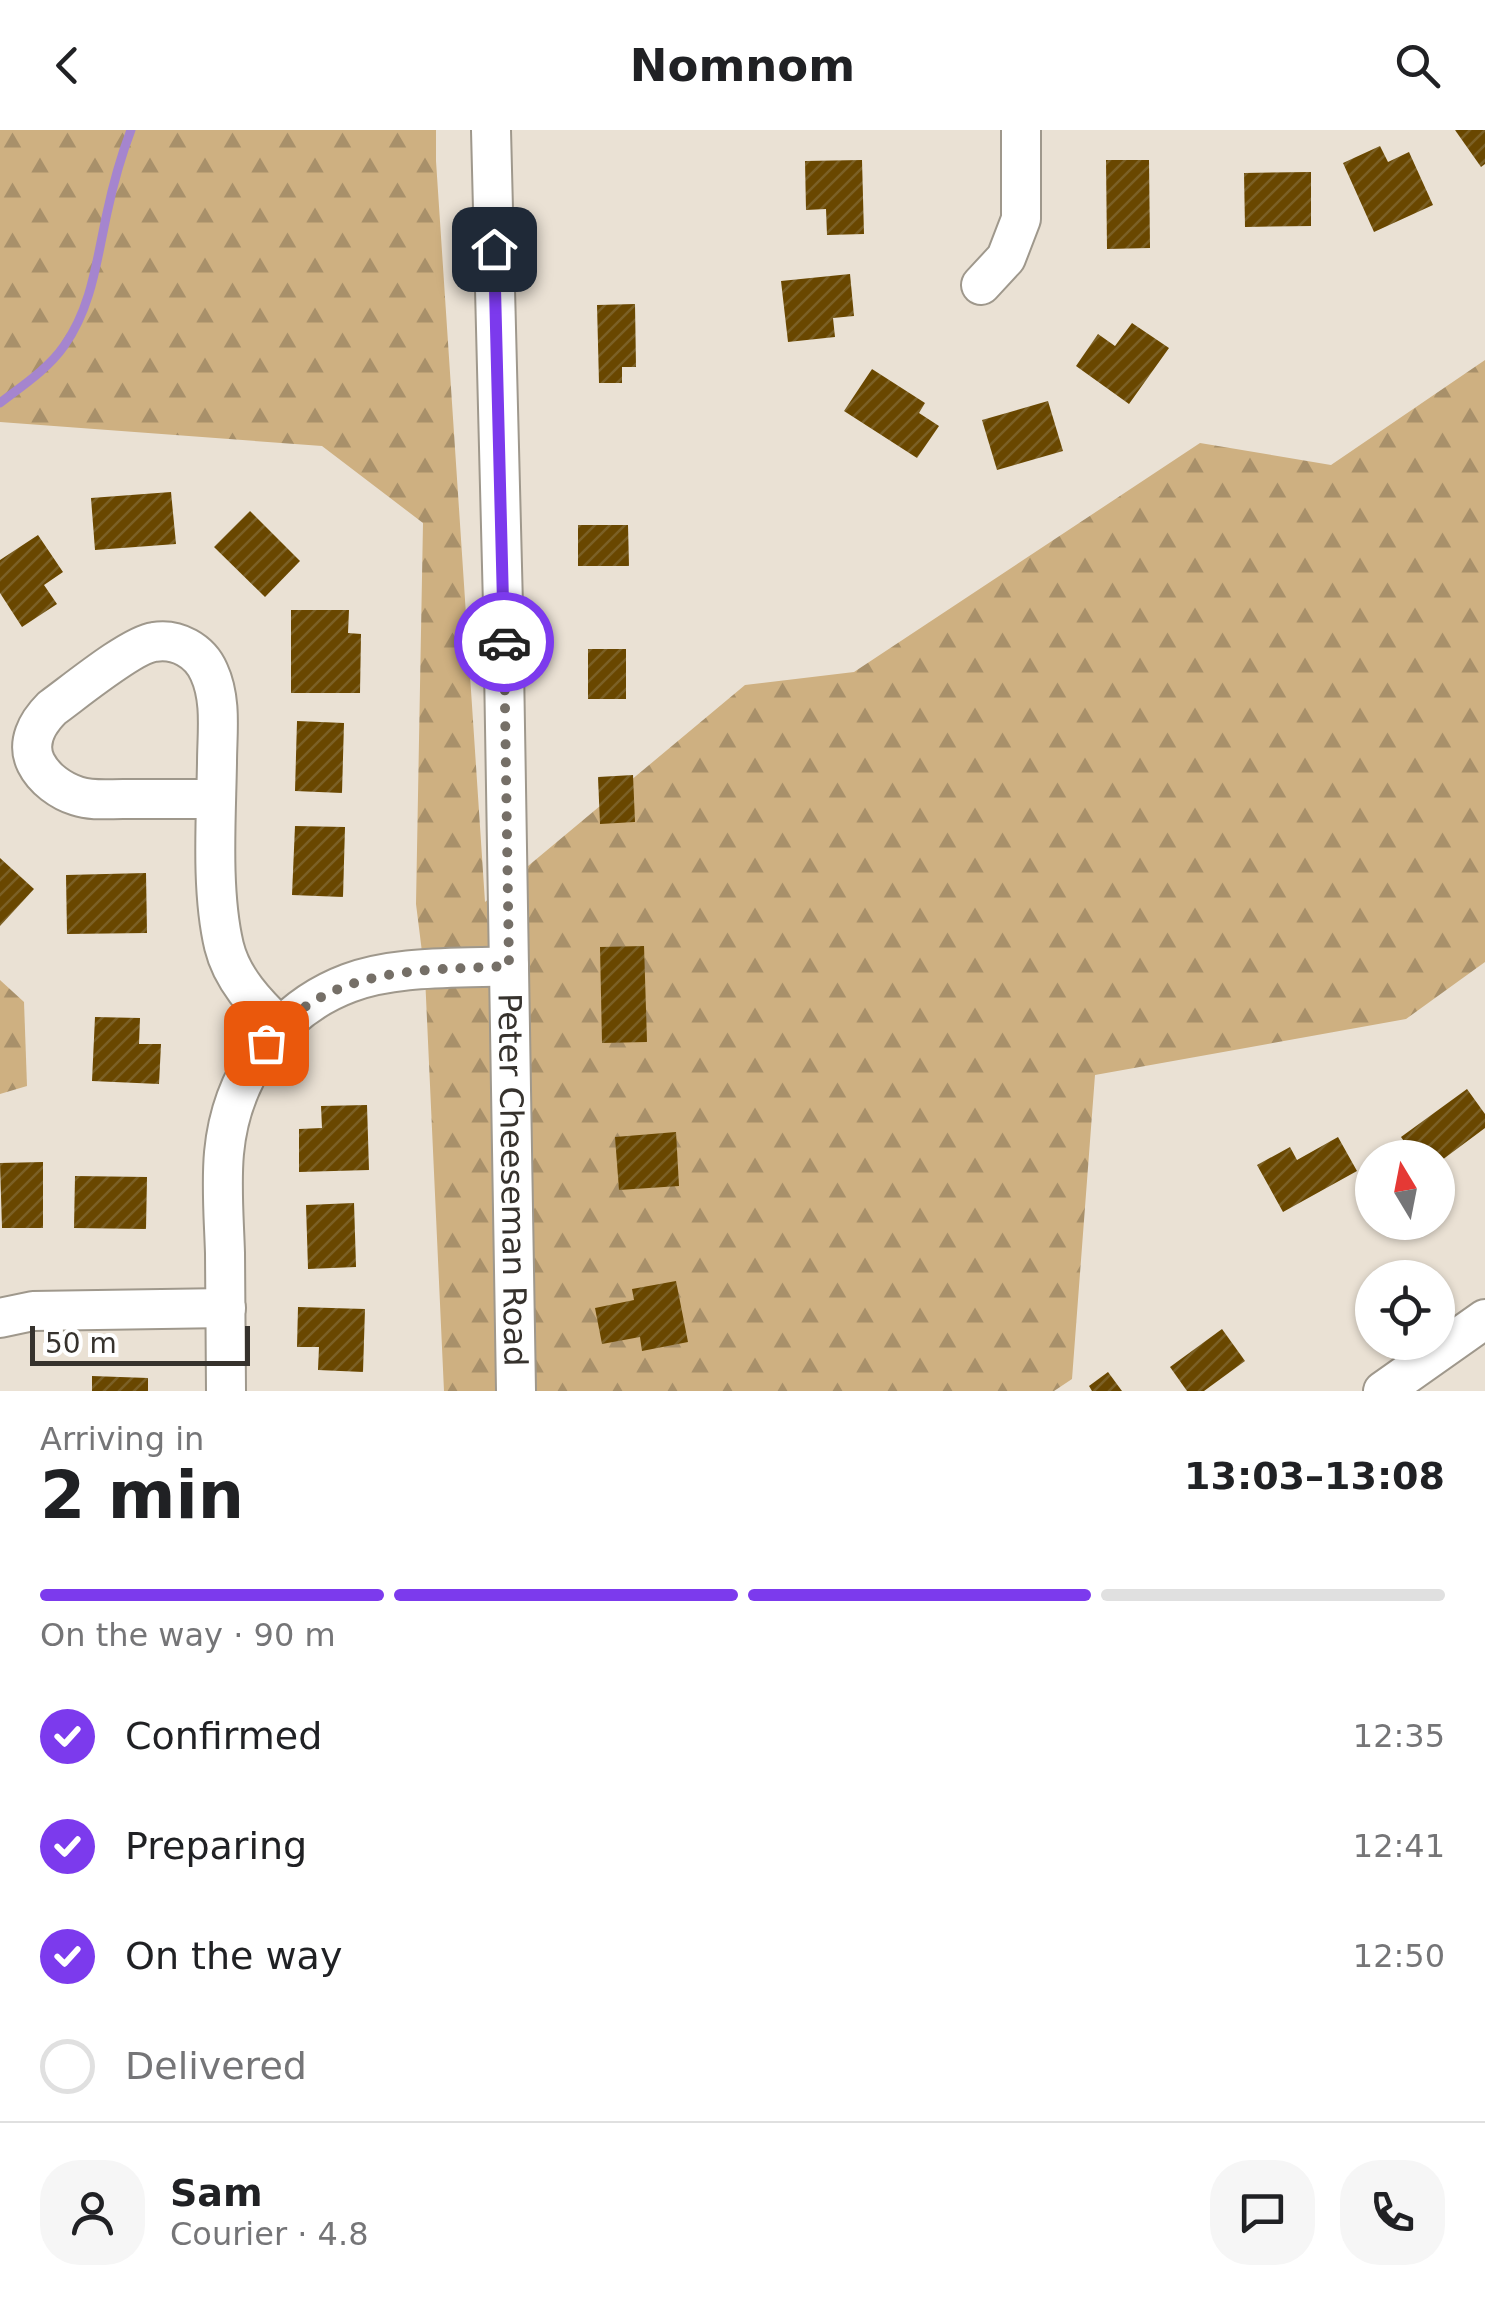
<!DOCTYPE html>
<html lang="en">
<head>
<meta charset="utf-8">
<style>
  body { margin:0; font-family:"DejaVu Sans",sans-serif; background:#f6f6f6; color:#202124; height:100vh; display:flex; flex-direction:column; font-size:38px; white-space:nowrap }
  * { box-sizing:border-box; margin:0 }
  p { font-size:32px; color:#757577 }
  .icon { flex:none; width:55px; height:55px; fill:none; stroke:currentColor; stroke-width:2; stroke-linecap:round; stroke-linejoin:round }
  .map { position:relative; height:1261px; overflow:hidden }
  .drawer { display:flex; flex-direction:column; background:#fff; flex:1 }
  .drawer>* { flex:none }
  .needle { width:65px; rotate:350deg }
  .controls { position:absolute; left:1355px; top:1010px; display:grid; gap:20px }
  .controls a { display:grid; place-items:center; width:100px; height:100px; border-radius:50%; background:#fff; box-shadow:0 2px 8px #0004; font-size:50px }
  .scale { position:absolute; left:30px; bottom:25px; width:220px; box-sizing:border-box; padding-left:10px; border:5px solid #36322d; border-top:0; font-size:28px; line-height:35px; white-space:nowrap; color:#36322d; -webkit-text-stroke:8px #fff; paint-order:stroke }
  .pin { position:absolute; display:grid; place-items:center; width:85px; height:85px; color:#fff; margin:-42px; border-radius:20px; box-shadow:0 5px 15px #0006 }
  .courier { position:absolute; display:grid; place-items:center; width:100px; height:100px; margin:-50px; border:8px solid #7c3aed; border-radius:50%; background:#fff; color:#222; box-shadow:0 2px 12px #0007 }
  .head em { font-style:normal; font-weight:800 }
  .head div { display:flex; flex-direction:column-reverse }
  .head { display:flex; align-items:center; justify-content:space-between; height:170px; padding:0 40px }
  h1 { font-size:65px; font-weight:800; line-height:75px }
  .bar { display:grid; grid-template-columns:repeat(4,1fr); gap:15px 10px; align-content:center; height:120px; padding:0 40px }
  .bar i { height:12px; border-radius:8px; background:#e0e0e0 }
  .bar .on { background:#7c3aed }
  .bar p { grid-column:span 4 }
  .line { display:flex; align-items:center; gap:25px; padding:0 40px; border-top:2px solid #e0e0e0 }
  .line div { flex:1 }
  .round { display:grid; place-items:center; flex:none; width:105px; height:105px; border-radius:40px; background:#f6f6f6 }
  ol { padding:0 40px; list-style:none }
  li { display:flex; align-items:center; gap:30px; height:110px }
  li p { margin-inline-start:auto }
  li .icon { padding:10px; border-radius:50%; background:#7c3aed; color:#fff; stroke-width:4 }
  li:last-child { color:#757577 }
  li i { width:55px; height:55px; border:5px solid #e0e0e0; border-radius:50% }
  header { display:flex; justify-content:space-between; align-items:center; height:130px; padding:0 40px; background:#fff; font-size:45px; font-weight:800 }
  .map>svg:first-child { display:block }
  .forest { fill:url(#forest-firs) }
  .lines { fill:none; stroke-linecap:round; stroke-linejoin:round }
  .stream { stroke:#a585ce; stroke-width:9 }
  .building { fill:url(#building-hatch) }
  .minor-casing { stroke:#9f988c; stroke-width:42 }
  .minor { stroke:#fff; stroke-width:38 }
  .done { stroke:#756f67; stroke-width:10; stroke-dasharray:0 18 }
  .route { stroke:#7c3aed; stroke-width:12 }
  .labels { text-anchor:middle; stroke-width:10; stroke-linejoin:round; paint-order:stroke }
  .street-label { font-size:32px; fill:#36322d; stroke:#fff }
</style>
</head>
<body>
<header><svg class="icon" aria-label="back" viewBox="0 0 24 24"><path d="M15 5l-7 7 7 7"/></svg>Nomnom<svg class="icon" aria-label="search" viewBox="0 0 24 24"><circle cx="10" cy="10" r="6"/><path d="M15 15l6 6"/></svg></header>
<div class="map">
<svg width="1485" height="1261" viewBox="0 0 1485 1261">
  <defs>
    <pattern id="forest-firs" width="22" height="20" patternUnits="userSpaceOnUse" patternTransform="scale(2.5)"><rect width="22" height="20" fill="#ceb081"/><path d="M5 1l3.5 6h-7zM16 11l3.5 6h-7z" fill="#a8906a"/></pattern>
    <pattern id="building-hatch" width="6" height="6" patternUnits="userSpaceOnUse" patternTransform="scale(2.5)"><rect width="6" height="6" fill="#694700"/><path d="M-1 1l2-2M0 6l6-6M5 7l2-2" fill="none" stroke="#7b6026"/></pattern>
  </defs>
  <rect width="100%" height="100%" fill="#eae1d4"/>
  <g class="forest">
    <polygon points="0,0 436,0 436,31 485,772 745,555 854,542 1200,313 1331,335 1485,230 1485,832 1406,889 1095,945 1072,1249 1054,1261 444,1261 425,846 416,774 423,393 322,316 0,292"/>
    <polygon points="0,850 24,872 27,956 0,964"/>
  </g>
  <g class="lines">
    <path class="stream" d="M0,273c22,-17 48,-34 64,-57 28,-39 33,-88 43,-133 6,-28 14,-57 24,-83"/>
  </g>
  <g class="building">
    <polygon points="1455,0 1485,0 1485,34 1481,37"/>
    <polygon points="1380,16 1388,32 1409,22 1433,75 1374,102 1343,33"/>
    <polygon points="862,30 864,104 827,105 826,79 806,80 805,31"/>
    <polygon points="1106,30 1149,30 1150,118 1107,119"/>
    <polygon points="1311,42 1311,96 1245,97 1244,43"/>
    <polygon points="850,144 854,186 833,188 835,207 788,212 781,151"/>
    <polygon points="635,174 636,237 622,237 622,253 599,253 597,175"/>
    <polygon points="1132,193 1169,218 1129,274 1076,236 1098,204 1115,216"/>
    <polygon points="872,239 925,273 919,283 939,296 917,328 844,281"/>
    <polygon points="1048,271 1063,321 997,340 982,290"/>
    <polygon points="171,362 176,414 95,420 91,368"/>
    <polygon points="250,381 300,431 265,467 214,417"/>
    <polygon points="578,395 628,395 629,436 578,436"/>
    <polygon points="38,405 63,442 44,455 57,474 22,497 0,463 0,430"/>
    <polygon points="291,480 349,480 348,503 361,504 360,563 291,563"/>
    <rect x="588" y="519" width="38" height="50"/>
    <polygon points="297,591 344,593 342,663 295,661"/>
    <polygon points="633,645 635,692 600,694 598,647"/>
    <polygon points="295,696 345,697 343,767 292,765"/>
    <polygon points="0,728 34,759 0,796"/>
    <polygon points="146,743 147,803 67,804 66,745"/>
    <polygon points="644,816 647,912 602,913 600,817"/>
    <polygon points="95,887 140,888 139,914 161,914 159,954 92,951"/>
    <polygon points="1467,959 1485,984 1485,998 1438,1033 1438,1028 1416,1028 1401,1007"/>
    <polygon points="367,975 369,1040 299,1042 299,999 322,998 321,976"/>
    <polygon points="676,1002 679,1056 619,1060 615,1007"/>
    <polygon points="1338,1007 1357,1041 1283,1082 1257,1035 1290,1017 1297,1030"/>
    <polygon points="43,1032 43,1098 2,1098 0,1033"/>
    <polygon points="75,1046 147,1047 146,1099 74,1098"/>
    <polygon points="354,1073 356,1137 308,1139 306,1075"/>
    <polygon points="676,1151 688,1212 642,1221 640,1207 602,1214 595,1178 634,1170 632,1159"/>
    <polygon points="298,1177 365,1179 363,1242 318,1240 319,1217 297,1217"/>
    <polygon points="1222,1199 1245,1231 1204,1261 1187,1261 1170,1237"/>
    <polygon points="1108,1242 1122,1261 1092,1261 1089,1256"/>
    <polygon points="92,1246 148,1248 148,1261 92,1261"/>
  </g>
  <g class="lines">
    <g class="minor-casing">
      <g id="minor">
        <path id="s1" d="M491,0l12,476 13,785"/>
        <polyline points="981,155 1006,128 1021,89 1021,0"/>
        <path d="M216,669c-31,0 -62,0 -93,0 -15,0 -31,2 -46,-3 -16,-5 -33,-17 -41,-33 -10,-20 1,-40 16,-55 21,-15 79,-63 102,-66 23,-4 46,9 55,30 13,28 8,62 8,91 -1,57 -6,128 7,183 8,33 32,58 56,81"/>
        <polyline points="0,1188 33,1181 226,1178"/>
        <path d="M226,1261c0,-46 -1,-92 -1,-138 -1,-33 -4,-67 -1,-100 7,-76 53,-143 125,-170 49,-18 108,-14 160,-17"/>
        <polyline points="1383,1261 1485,1189"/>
      </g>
    </g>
    <use href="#minor" class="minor"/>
  </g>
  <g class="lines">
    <path class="done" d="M266,913c64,-78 151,-72 243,-77l-5,-324"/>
    <polyline class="route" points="494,119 504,512"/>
  </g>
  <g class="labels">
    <g class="street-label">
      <text dy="11" stroke="none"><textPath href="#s1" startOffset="1050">Peter Cheeseman Road</textPath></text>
    </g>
  </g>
</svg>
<div class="controls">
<a><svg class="needle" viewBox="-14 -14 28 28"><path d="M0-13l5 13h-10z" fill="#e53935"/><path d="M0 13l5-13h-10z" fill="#757577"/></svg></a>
<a><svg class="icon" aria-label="locate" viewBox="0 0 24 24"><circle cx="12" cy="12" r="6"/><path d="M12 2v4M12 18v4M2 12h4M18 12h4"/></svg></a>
</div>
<div class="scale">50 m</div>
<div class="pin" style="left:266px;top:913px;background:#ea580c"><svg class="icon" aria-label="bag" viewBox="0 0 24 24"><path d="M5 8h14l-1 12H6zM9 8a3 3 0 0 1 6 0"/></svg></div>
<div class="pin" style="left:494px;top:119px;background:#1f2937"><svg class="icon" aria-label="home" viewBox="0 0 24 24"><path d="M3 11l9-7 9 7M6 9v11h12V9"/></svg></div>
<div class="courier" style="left:504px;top:512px"><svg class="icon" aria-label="car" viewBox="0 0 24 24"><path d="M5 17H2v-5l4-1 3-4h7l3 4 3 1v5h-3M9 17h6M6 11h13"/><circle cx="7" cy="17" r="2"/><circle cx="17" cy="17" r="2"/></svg></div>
</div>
<section class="drawer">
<div class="head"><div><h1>2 min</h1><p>Arriving in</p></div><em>13:03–13:08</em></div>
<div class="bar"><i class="on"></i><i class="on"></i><i class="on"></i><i></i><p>On the way · 90 m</p></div>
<ol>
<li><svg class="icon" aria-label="check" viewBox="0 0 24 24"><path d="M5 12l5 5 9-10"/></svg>Confirmed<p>12:35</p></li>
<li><svg class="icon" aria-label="check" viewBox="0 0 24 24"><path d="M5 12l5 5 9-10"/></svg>Preparing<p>12:41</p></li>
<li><svg class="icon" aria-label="check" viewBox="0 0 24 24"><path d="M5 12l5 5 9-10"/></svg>On the way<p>12:50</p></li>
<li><i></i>Delivered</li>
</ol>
<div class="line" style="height:180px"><a class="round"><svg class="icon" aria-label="person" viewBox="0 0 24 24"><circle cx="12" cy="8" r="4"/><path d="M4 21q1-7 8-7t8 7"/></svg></a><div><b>Sam</b><p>Courier · 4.8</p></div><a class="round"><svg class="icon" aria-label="chat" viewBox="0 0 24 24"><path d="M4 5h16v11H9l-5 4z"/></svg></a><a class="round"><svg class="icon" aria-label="phone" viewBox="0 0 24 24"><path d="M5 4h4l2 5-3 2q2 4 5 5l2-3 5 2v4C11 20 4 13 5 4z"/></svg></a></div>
</section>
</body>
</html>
